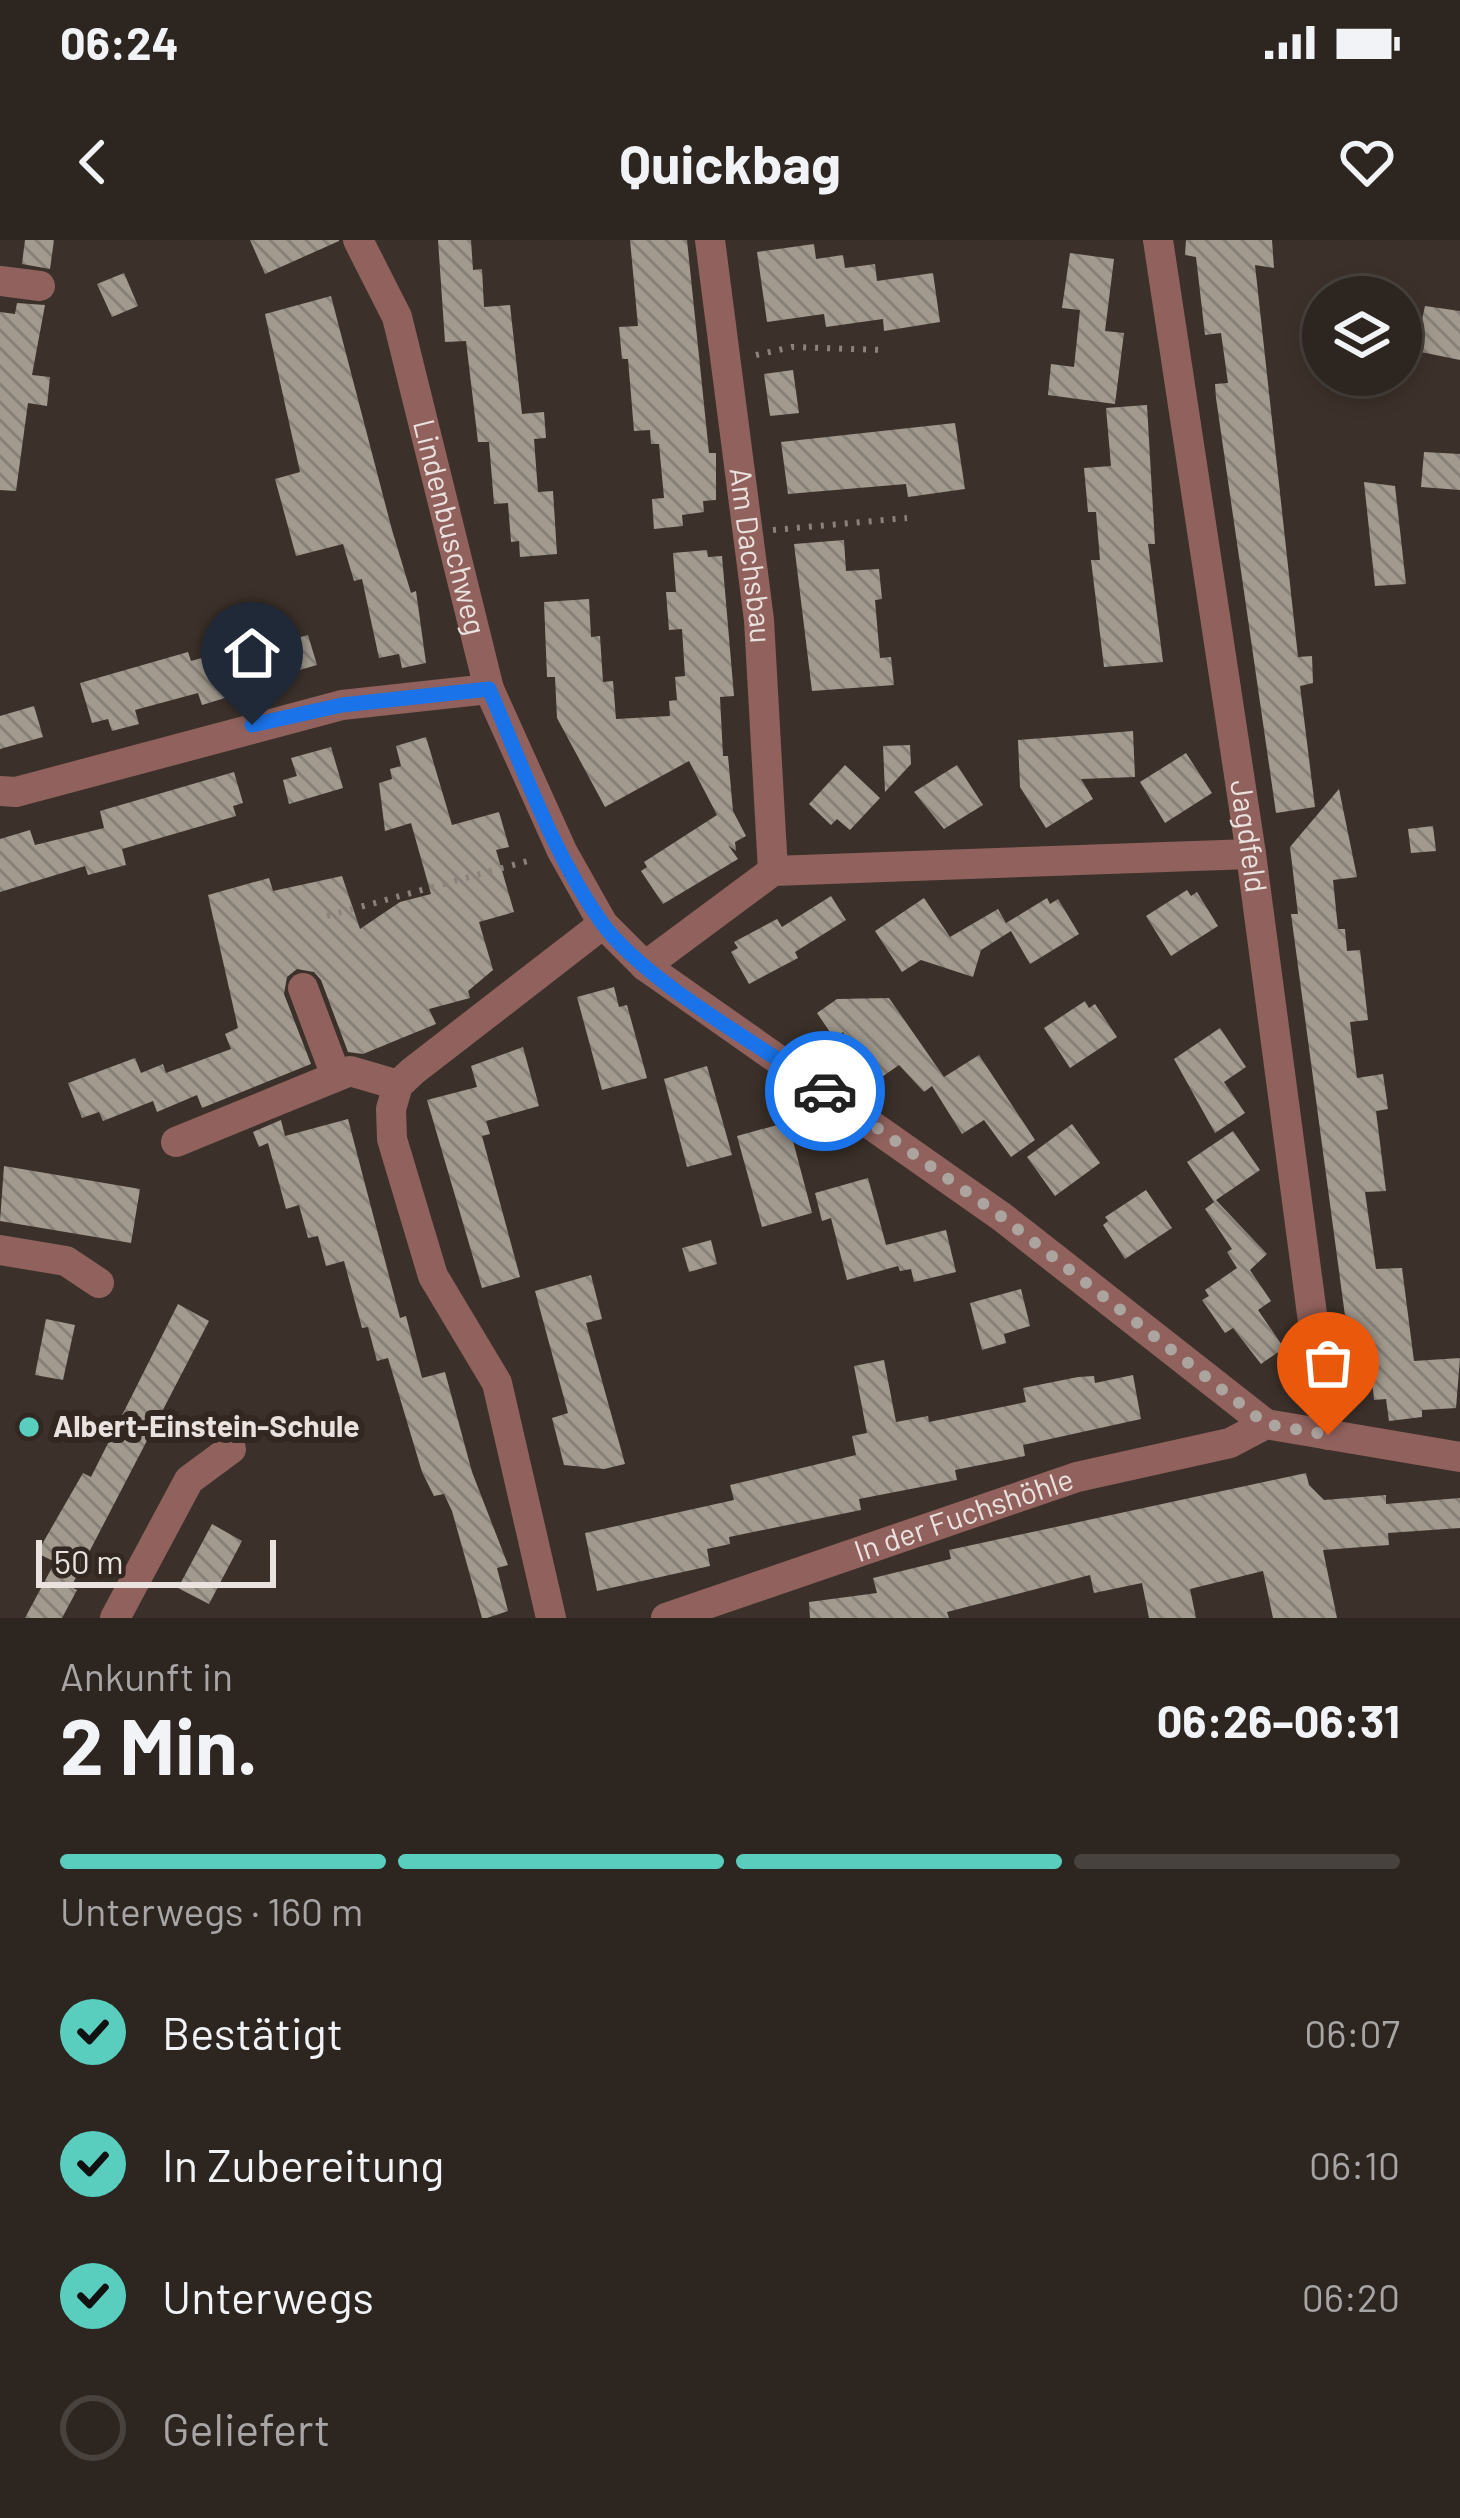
<!DOCTYPE html>
<html lang="de">
<head>
<meta charset="utf-8">
<style>
  body { margin:0; font-family:Barlow,sans-serif; background:#352d29; color:#f1f3f6; height:100vh; display:flex; flex-direction:column; font-size:45px; white-space:nowrap }
  * { box-sizing:border-box; margin:0 }
  p { font-size:39px; color:#a7a5a5 }
  .icon { flex:none; width:66px; height:66px; fill:none; stroke:currentColor; stroke-width:2; stroke-linecap:round; stroke-linejoin:round }
  .map { position:relative; height:1378px; overflow:hidden }
  .drawer { display:flex; flex-direction:column; background:#2d2520; flex:1 }
  .drawer>* { flex:none }
  .controls { position:absolute; left:1302px; top:36px; display:grid; gap:24px }
  .controls a { display:grid; place-items:center; width:120px; height:120px; border-radius:50%; background:#2d2520; box-shadow:0 6px 18px #0003,0 0 0 3px #48423e; font-size:60px }
  .scale { position:absolute; left:36px; bottom:30px; width:240px; box-sizing:border-box; padding-left:12px; border:6px solid #e9e2de; border-top:0; font-size:33px; line-height:42px; white-space:nowrap; color:#e9e2de; -webkit-text-stroke:9px #322721; paint-order:stroke }
  .pin { position:absolute; display:grid; place-items:center; width:102px; height:102px; color:#fff; margin:-123px -51px; border-radius:50% 50% 50% 0; rotate:-45deg; box-shadow:0 0 12px #0007 }
  .pin .icon { rotate:45deg }
  .courier { position:absolute; display:grid; place-items:center; width:120px; height:120px; margin:-60px; border:9px solid #1a73e8; border-radius:50%; background:#fff; color:#222; box-shadow:0 3px 15px #0007 }
  .head em { font-style:normal; font-weight:700 }
  .head div { display:flex; flex-direction:column-reverse }
  .head { display:flex; align-items:center; justify-content:space-between; height:204px; padding:0 60px }
  h1 { font-size:78px; font-weight:700; line-height:90px }
  .bar { display:grid; grid-template-columns:repeat(4,1fr); gap:18px 12px; align-content:center; height:144px; padding:0 60px }
  .bar i { height:15px; border-radius:9px; background:#48423e }
  .bar .selected { background:#59cebf }
  .bar p { grid-column:span 4 }
  ol { padding:0 60px; list-style:none }
  li { display:flex; align-items:center; gap:36px; height:132px }
  li p { margin-inline-start:auto }
  li .icon { padding:12px; border-radius:50%; background:#59cebf; color:#111; stroke-width:4 }
  li:last-child { color:#a7a5a5 }
  li i { width:66px; height:66px; border:6px solid #48423e; border-radius:50% }
  .status { display:flex; justify-content:space-between; align-items:center; height:84px; padding:0 60px; background:#2d2520; direction:ltr }
  .status svg { height:33px; fill:currentColor }
  header { display:flex; justify-content:space-between; align-items:center; height:156px; padding:0 60px; background:#2d2520; font-size:54px; font-weight:700 }
  .map>svg:first-child { display:block }
  .building { fill:url(#building-back-hatch) }
  .lines { fill:none; stroke-linecap:round; stroke-linejoin:round }
  .path { stroke:#8b827c; stroke-width:6; stroke-dasharray:3 9; stroke-linecap:butt }
  .minor { stroke:#91625d; stroke-width:30 }
  .done { stroke:#aca49f; stroke-width:12; stroke-dasharray:0 21.6 }
  .route { stroke:#1a73e8; stroke-width:15 }
  .poi-dot { fill:#59cebf; stroke:#322721; stroke-width:4.5 }
  .labels { text-anchor:middle; stroke-width:12; stroke-linejoin:round; paint-order:stroke }
  .street-label { font-size:30px; fill:#e9e2de; stroke:#322721 }
  .poi-label { font-size:30px; font-weight:bold; fill:#e9e2de; stroke:#322721; text-anchor:start }
</style>
</head>
<body>
<div class="status"><b>06:24</b><svg viewBox="0 0 49 12"><path d="M0 12V9h3v3zM5 12V6h3v6zM10 12V3h3v9zM15 12V0h3v12zM26 1h20v11H26zM47 4h2v5h-2z"/></svg></div>
<header><svg class="icon" aria-label="back" viewBox="0 0 24 24"><path d="M15 5l-7 7 7 7"/></svg>Quickbag<svg class="icon" aria-label="heart" viewBox="0 0 24 24"><path d="M12 20l-8-8c-3-5 5-10 8-4 3-6 11-1 8 4z"/></svg></header>
<div class="map">
<svg width="1460" height="1378" viewBox="0 0 1460 1378">
  <defs>
    <pattern id="building-back-hatch" width="6" height="6" patternUnits="userSpaceOnUse" patternTransform="scale(3)"><rect width="6" height="6" fill="#a29a8e"/><path d="M-1 5l2 2M0 0l6 6M5-1l2 2" fill="none" stroke="#868078"/></pattern>
  </defs>
  <rect width="100%" height="100%" fill="#3c312a"/>
  <g class="building">
    <polygon points="25,0 54,0 50,29 22,24"/>
    <polygon points="250,0 339,0 339,1 265,34"/>
    <polygon points="438,0 471,0 473,30 482,29 484,67 510,65 522,174 544,172 546,198 534,199 538,252 553,251 557,314 520,317 519,301 511,302 508,263 494,264 489,202 478,202 466,101 445,102"/>
    <polygon points="630,0 687,0 709,213 716,213 716,260 703,261 704,272 682,275 683,286 654,289 652,259 664,258 659,204 651,204 650,190 634,191 628,119 622,119 619,87 638,86"/>
    <polygon points="1186,0 1272,0 1274,28 1255,25 1298,417 1312,416 1313,443 1300,446 1315,567 1276,573 1216,158 1215,144 1228,143 1221,93 1205,95 1196,17 1185,15"/>
    <polygon points="814,4 816,19 843,15 845,28 875,24 877,41 933,33 940,82 884,91 883,79 826,87 824,74 767,82 757,12"/>
    <polygon points="1070,13 1114,19 1105,91 1124,93 1115,164 1048,155 1051,124 1074,127 1080,70 1062,68"/>
    <polygon points="124,33 138,66 112,77 97,44"/>
    <polygon points="331,56 392,290 411,353 416,351 426,423 402,428 399,414 379,418 362,339 354,341 343,304 296,316 275,239 300,232 265,74"/>
    <polygon points="17,63 45,65 32,135 50,137 47,166 28,163 16,251 0,250 0,72 15,74"/>
    <polygon points="1425,66 1460,71 1460,120 1421,112 1423,99 1418,98"/>
    <polygon points="793,130 799,173 770,176 764,134"/>
    <polygon points="1147,165 1155,304 1148,304 1163,422 1104,427 1091,320 1100,320 1096,272 1088,272 1084,228 1111,226 1106,168"/>
    <polygon points="955,183 965,249 908,257 906,244 788,254 781,202"/>
    <polygon points="1424,212 1460,214 1460,250 1421,247"/>
    <polygon points="1364,242 1395,246 1406,344 1375,346"/>
    <polygon points="844,300 846,331 879,329 882,359 875,360 880,418 891,417 894,445 812,451 794,304"/>
    <polygon points="707,310 708,317 722,316 734,456 720,457 723,516 728,516 733,571 746,596 735,602 736,611 728,605 738,619 663,664 641,631 647,627 644,622 717,575 689,521 605,567 557,478 555,437 547,437 544,362 589,359 591,397 600,396 603,442 613,441 616,479 670,476 669,461 677,460 675,437 685,436 682,389 669,390 666,352 676,352 673,313"/>
    <polygon points="308,395 317,425 275,437 267,406"/>
    <polygon points="188,412 191,421 212,415 225,458 202,465 198,453 135,470 139,484 112,491 108,479 92,483 80,443"/>
    <polygon points="34,466 43,497 0,509 0,476"/>
    <polygon points="1133,491 1135,537 1081,539 1093,559 1046,588 1020,547 1018,500"/>
    <polygon points="426,497 452,585 499,572 509,607 496,610 514,672 479,682 493,730 468,751 470,758 429,769 436,784 363,814 348,812 321,740 314,732 297,729 287,737 284,754 311,824 202,868 197,855 157,872 153,861 103,881 99,872 82,878 68,843 135,818 141,833 163,824 166,833 231,809 225,794 238,788 208,655 269,638 273,651 342,636 360,689 400,662 431,654 411,583 385,591 379,543 392,539 390,529 401,526 396,506"/>
    <polygon points="910,505 911,524 885,552 883,506"/>
    <polygon points="331,507 343,548 289,564 283,540 297,536 291,518"/>
    <polygon points="1186,513 1212,553 1165,583 1140,542"/>
    <polygon points="845,525 880,558 850,590 837,579 831,585 809,564"/>
    <polygon points="957,525 983,565 944,589 914,552"/>
    <polygon points="234,532 243,563 233,566 236,576 122,609 126,625 88,635 85,626 0,652 0,599 30,590 35,605 104,588 100,571"/>
    <polygon points="1339,549 1357,637 1333,640 1338,689 1345,689 1347,711 1360,710 1368,780 1350,782 1357,838 1383,834 1388,869 1376,871 1386,951 1365,952 1376,1029 1402,1028 1414,1121 1460,1118 1456,1168 1422,1170 1422,1177 1389,1181 1386,1159 1374,1160 1369,1110 1350,1113 1291,674 1298,674 1290,607"/>
    <polygon points="1433,586 1436,611 1411,613 1408,589"/>
    <polygon points="1187,650 1191,656 1197,652 1218,686 1171,716 1146,676"/>
    <polygon points="831,656 846,680 795,712 798,718 749,744 731,712 738,708 734,702 777,679 782,687"/>
    <polygon points="924,658 950,697 998,669 1006,683 1047,658 1050,664 1058,659 1079,694 1030,724 1011,691 981,710 973,737 921,720 902,732 875,691"/>
    <polygon points="614,747 619,767 627,765 647,838 602,850 577,757"/>
    <polygon points="889,758 944,837 979,815 1035,900 1011,917 984,880 962,894 932,846 924,852 899,825 876,841 843,792 834,798 817,773 837,759"/>
    <polygon points="1085,761 1089,768 1095,764 1117,797 1070,828 1044,788"/>
    <polygon points="1220,788 1246,827 1224,842 1245,873 1215,893 1174,819"/>
    <polygon points="523,807 539,866 486,881 490,894 482,896 520,1037 482,1048 427,860 477,847 471,826"/>
    <polygon points="707,826 732,915 687,927 664,839"/>
    <polygon points="348,879 400,1078 406,1076 422,1138 445,1132 472,1232 508,1325 497,1328 508,1371 487,1378 482,1378 452,1271 444,1254 434,1256 422,1232 388,1118 377,1121 368,1087 362,1088 344,1021 326,1026 318,996 308,998 299,965 286,969 268,903 259,907 253,892 281,880 285,896"/>
    <polygon points="788,882 812,973 762,987 737,896"/>
    <polygon points="1072,884 1100,923 1055,956 1027,917"/>
    <polygon points="1233,891 1260,930 1216,960 1267,1014 1250,1030 1271,1061 1258,1070 1284,1108 1261,1124 1233,1088 1225,1093 1202,1060 1209,1056 1205,1050 1237,1028 1227,1012 1232,1009 1205,969 1214,962 1187,922"/>
    <polygon points="4,926 140,949 131,1003 0,981"/>
    <polygon points="868,938 886,1005 946,990 956,1032 914,1042 911,1029 900,1031 898,1026 847,1040 831,978 822,981 815,953"/>
    <polygon points="1146,950 1172,988 1125,1019 1103,985 1108,981 1105,977"/>
    <polygon points="711,1000 717,1024 689,1032 682,1008"/>
    <polygon points="591,1035 602,1079 586,1083 625,1224 604,1229 564,1225 552,1178 568,1173 535,1051"/>
    <polygon points="1021,1049 1030,1086 1004,1094 1006,1103 982,1110 970,1063"/>
    <polygon points="178,1064 209,1081 71,1347 77,1350 62,1378 25,1378 55,1322 37,1313 83,1233 91,1237"/>
    <polygon points="46,1079 75,1085 63,1140 35,1135"/>
    <polygon points="884,1120 896,1182 928,1176 929,1182 1026,1162 1023,1148 1078,1137 1094,1136 1095,1143 1133,1135 1141,1179 1023,1205 1025,1216 955,1230 957,1240 859,1259 861,1270 729,1297 730,1304 707,1309 710,1326 597,1351 585,1293 734,1260 730,1245 856,1215 852,1196 867,1193 854,1126"/>
    <polygon points="1306,1233 1309,1245 1324,1260 1386,1255 1386,1264 1460,1258 1460,1288 1388,1293 1389,1305 1323,1310 1337,1378 1273,1378 1263,1331 1190,1349 1196,1378 1149,1378 1142,1343 1094,1353 1090,1335 947,1372 949,1378 810,1378 809,1362 877,1353 873,1338 951,1319 949,1310"/>
    <polygon points="212,1284 242,1301 209,1364 178,1348"/>
  </g>
  <g class="lines">
    <g class="path">
      <polyline points="756,115 792,107 883,110"/>
      <polyline points="773,290 907,278"/>
      <polyline points="327,676 535,619"/>
    </g>
    <g class="minor">
      <path id="s1" d="M358,0l39,77 92,372 73,162 41,73 42,42 357,251 264,207 194,33"/>
      <path id="s2" d="M710,0l49,380 14,251"/>
      <path id="s3" d="M1158,0l93,614 77,581"/>
      <polyline points="0,41 40,46"/>
      <polyline points="0,551 16,552 342,465 489,449"/>
      <polyline points="645,726 773,631 1251,614"/>
      <polyline points="303,748 336,836"/>
      <polyline points="176,902 350,831 398,845"/>
      <polyline points="0,1010 66,1021 99,1043"/>
      <polyline points="115,1378 189,1240 231,1209"/>
      <polyline points="551,1378 497,1143 433,1036 392,899 391,869 398,845 413,831 603,684"/>
      <path id="s4" d="M666,1378l411,-141 153,-34 36,-19"/>
    </g>
  </g>
  <g class="lines">
    <polyline class="done" points="825,851 1002,977 1266,1184 1328,1195"/>
    <path class="route" d="M252,485l90,-20 147,-16c34,78 63,164 113,234 44,60 160,123 223,168"/>
  </g>
  <circle class="poi-dot" cx="29" cy="1187" r="12"/>
  <g class="labels">
    <g class="street-label">
      <text dy="10" stroke="none"><textPath href="#s1" startOffset="303">Lindenbuschweg</textPath></text>
      <text dy="10" stroke="none"><textPath href="#s2" startOffset="318">Am Dachsbau</textPath></text>
      <text dy="10" stroke="none"><textPath href="#s3" startOffset="603">Jagdfeld</textPath></text>
      <text dy="10" stroke="none"><textPath href="#s4" startOffset="315">In der Fuchshöhle</textPath></text>
    </g>
    <g class="poi-label">
      <text x="53" y="1197">Albert-Einstein-Schule</text>
    </g>
  </g>
</svg>
<div class="controls">
<a><svg class="icon" aria-label="layers" viewBox="0 0 24 24"><path d="M12 4l9 5-9 5-9-5zM3 14l9 5 9-5"/></svg></a>
</div>
<div class="scale">50 m</div>
<div class="pin" style="left:1328px;top:1195px;background:#ea580c"><svg class="icon" aria-label="bag" viewBox="0 0 24 24"><path d="M5 8h14l-1 12H6zM9 8a3 3 0 0 1 6 0"/></svg></div>
<div class="pin" style="left:252px;top:485px;background:#1f2937"><svg class="icon" aria-label="home" viewBox="0 0 24 24"><path d="M3 11l9-7 9 7M6 9v11h12V9"/></svg></div>
<div class="courier" style="left:825px;top:851px"><svg class="icon" aria-label="car" viewBox="0 0 24 24"><path d="M5 17H2v-5l4-1 3-4h7l3 4 3 1v5h-3M9 17h6M6 11h13"/><circle cx="7" cy="17" r="2"/><circle cx="17" cy="17" r="2"/></svg></div>
</div>
<section class="drawer">
<div class="head"><div><h1>2 Min.</h1><p>Ankunft in</p></div><em>06:26–06:31</em></div>
<div class="bar"><i class="selected"></i><i class="selected"></i><i class="selected"></i><i></i><p>Unterwegs · 160 m</p></div>
<ol>
<li><svg class="icon" aria-label="check" viewBox="0 0 24 24"><path d="M5 12l5 5 9-10"/></svg>Bestätigt<p>06:07</p></li>
<li><svg class="icon" aria-label="check" viewBox="0 0 24 24"><path d="M5 12l5 5 9-10"/></svg>In Zubereitung<p>06:10</p></li>
<li><svg class="icon" aria-label="check" viewBox="0 0 24 24"><path d="M5 12l5 5 9-10"/></svg>Unterwegs<p>06:20</p></li>
<li><i></i>Geliefert</li>
</ol>
</section>
</body>
</html>
